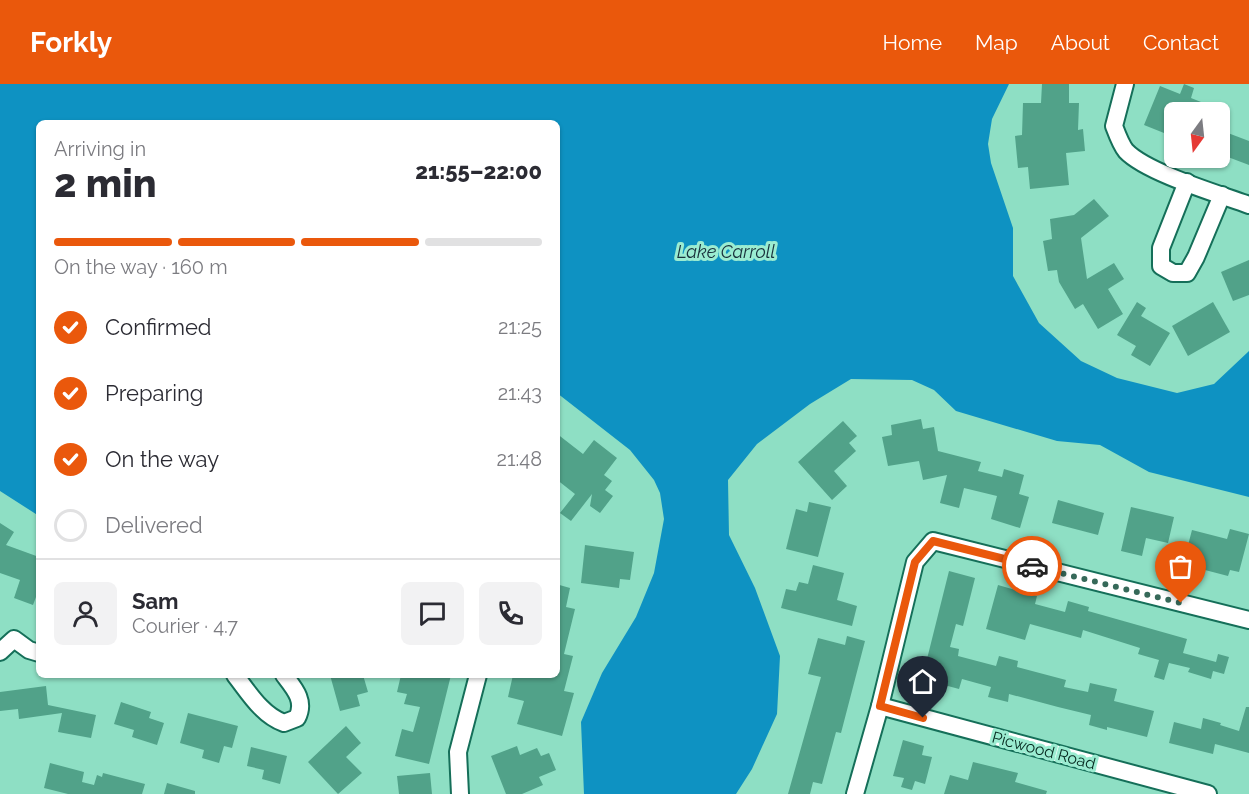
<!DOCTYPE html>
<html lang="en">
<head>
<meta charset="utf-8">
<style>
  body { margin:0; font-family:Raleway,sans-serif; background:#f2f2f3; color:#2b2b33; height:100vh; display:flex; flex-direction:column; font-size:22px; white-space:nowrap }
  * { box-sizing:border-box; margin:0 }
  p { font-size:20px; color:#7c7c81 }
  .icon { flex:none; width:33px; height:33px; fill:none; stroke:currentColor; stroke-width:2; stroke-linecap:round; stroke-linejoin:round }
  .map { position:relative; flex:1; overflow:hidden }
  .side { position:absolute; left:36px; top:36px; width:524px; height:558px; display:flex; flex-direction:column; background:#fff; border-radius:9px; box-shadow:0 2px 4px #0004 }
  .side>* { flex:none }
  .needle { width:39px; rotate:195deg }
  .buttons { position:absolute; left:1164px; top:18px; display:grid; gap:12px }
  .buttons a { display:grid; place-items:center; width:66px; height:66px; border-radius:9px; background:#fff; box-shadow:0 2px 4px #0004; font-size:30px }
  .pin { position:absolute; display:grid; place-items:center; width:51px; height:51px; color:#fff; margin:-62px -26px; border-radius:50% 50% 50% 0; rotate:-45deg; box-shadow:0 0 6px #0007 }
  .pin .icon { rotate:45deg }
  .courier { position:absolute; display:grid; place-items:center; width:60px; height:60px; margin:-30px; border:4px solid #ea580c; border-radius:50%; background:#fff; color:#222; box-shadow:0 2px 8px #0007 }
  .overview em { font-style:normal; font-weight:800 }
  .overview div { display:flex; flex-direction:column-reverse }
  .overview { display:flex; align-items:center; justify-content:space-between; height:102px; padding:0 18px }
  h1 { font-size:39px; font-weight:800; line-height:45px }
  .bar { display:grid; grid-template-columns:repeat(4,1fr); gap:9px 6px; align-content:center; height:72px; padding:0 18px }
  .bar i { height:8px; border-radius:4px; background:#e1e1e2 }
  .bar .current { background:#ea580c }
  .bar p { grid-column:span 4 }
  .line { display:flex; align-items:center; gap:15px; padding:0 18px; border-top:2px solid #e1e1e2 }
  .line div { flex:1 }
  .round { display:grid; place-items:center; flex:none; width:63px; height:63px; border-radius:9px; background:#f2f2f3 }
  ol { padding:0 18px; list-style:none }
  li { display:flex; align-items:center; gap:18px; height:66px }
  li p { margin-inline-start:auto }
  li .icon { padding:6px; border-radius:50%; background:#ea580c; color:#fff; stroke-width:4 }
  li:last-child { color:#7c7c81 }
  li i { width:33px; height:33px; border:3px solid #e1e1e2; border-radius:50% }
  header { display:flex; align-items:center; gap:36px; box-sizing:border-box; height:84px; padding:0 30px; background:#ea580c; color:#fff }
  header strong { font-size:28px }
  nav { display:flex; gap:33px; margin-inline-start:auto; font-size:21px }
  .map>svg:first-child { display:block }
  .water { fill:#0e92c2 }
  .building { fill:#51a289 }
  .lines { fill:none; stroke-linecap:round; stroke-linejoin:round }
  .minor-casing { stroke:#156f59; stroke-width:20 }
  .minor { stroke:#fff; stroke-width:16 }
  .done { stroke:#366959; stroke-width:6; stroke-dasharray:0 10.8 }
  .route { stroke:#ea580c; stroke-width:8 }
  .labels { text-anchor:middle; stroke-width:6; stroke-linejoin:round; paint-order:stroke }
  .street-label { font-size:16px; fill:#062a20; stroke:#9becd1 }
  .water-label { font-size:18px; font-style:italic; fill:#19313c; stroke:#9becd1 }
</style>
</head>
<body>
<header>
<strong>Forkly</strong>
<nav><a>Home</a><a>Map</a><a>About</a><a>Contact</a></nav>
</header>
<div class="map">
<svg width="1249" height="710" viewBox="0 0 1249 710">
  <rect width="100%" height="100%" fill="#8edfc4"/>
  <polygon class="water" points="0,0 1009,0 992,35 988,60 991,79 1013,144 1013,192 1039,239 1081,277 1117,294 1177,309 1214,300 1249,267 1249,413 1149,388 1100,361 1057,357 956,327 934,306 912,296 851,295 810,320 757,360 728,396 729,451 755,504 780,572 777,630 752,685 736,710 584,710 581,638 602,589 636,533 654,489 664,435 660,409 654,396 630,366 557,309 556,39 39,39 39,432 0,407"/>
  <g class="building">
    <polygon points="1042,0 1069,0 1069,19 1079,19 1078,46 1083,45 1085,67 1066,69 1069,101 1030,105 1028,83 1018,84 1015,52 1022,51 1023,19 1041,19"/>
    <polygon points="1184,0 1194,4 1191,14 1201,18 1197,28 1174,28 1174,53 1144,41 1160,2 1180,10"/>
    <polygon points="1220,46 1249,57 1249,81 1220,70"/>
    <polygon points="1094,115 1109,132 1081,154 1087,195 1114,179 1124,195 1108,205 1123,230 1098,245 1083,220 1075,225 1059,198 1057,186 1048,187 1043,157 1052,155 1050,135 1074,131"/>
    <polygon points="1249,176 1249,211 1233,217 1221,188"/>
    <polygon points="1137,218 1146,224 1141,232 1170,249 1150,282 1131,271 1136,262 1117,251"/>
    <polygon points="1213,218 1230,248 1188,272 1172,242"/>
    <polygon points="921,335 923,345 934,343 938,367 981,378 978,387 1002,393 1004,385 1024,391 1019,410 1029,413 1020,444 991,435 997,412 964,404 959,424 940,419 947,391 923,396 919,377 888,382 882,353 892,351 891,341"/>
    <polygon points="843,337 857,352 849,359 856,367 834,387 847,402 832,416 798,378"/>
    <polygon points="556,349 583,370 594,356 617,374 604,391 612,397 605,406 613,412 600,429 590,422 592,410 571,437 560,429 575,410 556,395"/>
    <polygon points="1058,416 1104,429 1098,451 1052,439"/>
    <polygon points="809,418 831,423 818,473 786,465 796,425 807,428"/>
    <polygon points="1131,423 1174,433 1168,459 1146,454 1142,472 1121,467"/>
    <polygon points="0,439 14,448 6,461 39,473 39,505 33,521 14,514 20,496 0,489"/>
    <polygon points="1230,445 1249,450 1239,488 1230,486 1228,492 1205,486 1204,490 1182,484 1192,446 1227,455"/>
    <polygon points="585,461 634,468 630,496 620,495 619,504 581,499"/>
    <polygon points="813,481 844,489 837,516 857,522 852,542 781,524 786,505 796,507 799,498 808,500"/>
    <polygon points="949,487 975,494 963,542 956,540 950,563 959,565 958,572 996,582 999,572 1018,577 1017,583 1066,596 1064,603 1088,608 1090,599 1117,605 1114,617 1154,627 1147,653 1107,643 1107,646 1089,641 1091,631 1058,623 1009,610 1008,618 988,613 991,603 962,595 959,605 922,595"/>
    <polygon points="556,500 570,504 566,523 575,525 564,570 573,572 564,607 574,609 562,652 517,640 524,617 508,613 513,591 556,591"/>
    <polygon points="998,501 1037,512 1035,520 1065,528 1068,517 1089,523 1088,527 1187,555 1183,569 1216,578 1218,570 1229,573 1224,590 1213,587 1211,595 1188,588 1190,584 1169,579 1164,596 1154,593 1159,576 1138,570 1140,564 1083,546 1081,554 1030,540 1025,556 986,545"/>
    <polygon points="847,552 865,557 841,649 836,648 822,700 813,698 810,710 788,710 821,593 808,590 818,554 845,561"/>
    <polygon points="330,591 363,591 368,608 357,611 360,622 340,627"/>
    <polygon points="401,591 416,591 430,594 431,591 451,591 429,680 395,672 402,645 413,648 420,623 404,620 407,610 397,608"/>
    <polygon points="46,602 48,621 96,631 91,654 58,648 62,629 19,635 18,625 0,627 0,608"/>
    <polygon points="121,618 151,628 149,634 164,639 157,661 132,653 134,646 114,640"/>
    <polygon points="1246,623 1249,623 1249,669 1215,660 1213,670 1169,659 1174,638 1201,645 1203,634 1221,639 1220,641 1239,647"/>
    <polygon points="188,629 238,642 232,664 224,662 219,679 202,674 204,666 180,659"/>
    <polygon points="346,642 361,659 346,673 362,689 338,710 308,678"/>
    <polygon points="903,656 924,662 922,671 932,673 925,700 915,697 912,706 901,703 904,694 893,692"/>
    <polygon points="517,662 520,671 537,664 541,672 549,669 556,686 539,693 543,701 522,710 506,710 491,672"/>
    <polygon points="251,663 287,672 280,700 262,695 264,686 247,682"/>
    <polygon points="973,678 1018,689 1015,698 1047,707 1046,710 944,710 950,691 968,696"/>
    <polygon points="50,679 84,688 82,698 94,701 97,691 102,693 103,689 145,700 142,710 68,710 44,704"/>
    <polygon points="430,689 432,710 399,710 397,692"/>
    <polygon points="167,699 195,707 195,710 164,710"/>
  </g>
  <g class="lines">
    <g class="minor-casing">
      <g id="minor">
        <path d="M1125,0l-11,42c3,8 7,19 12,25 21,22 93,43 123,54"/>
        <polyline points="1187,98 1161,164 1161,182 1173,189 1187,189 1196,173 1222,111"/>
        <polyline points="0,568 14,555 29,566 39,569"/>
        <path d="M235,591c14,18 27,40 49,48l13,-5c9,-17 -3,-30 -13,-43"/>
        <polyline points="880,622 1208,710"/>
        <polyline points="460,710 458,668 478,591"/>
        <polyline points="855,710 880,622 915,478 933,457 1249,536"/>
      </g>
    </g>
    <use href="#minor" class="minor"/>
  </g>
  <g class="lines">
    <polyline class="done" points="1032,482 1181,519"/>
    <polyline class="route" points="923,634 880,622 915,478 933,457 1032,482"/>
  </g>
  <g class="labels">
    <g class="street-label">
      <text transform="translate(1044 666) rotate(15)" y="6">Picwood Road</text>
    </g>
    <g class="water-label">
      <text x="726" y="174">Lake Carroll</text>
    </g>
  </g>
</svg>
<div class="buttons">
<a><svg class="needle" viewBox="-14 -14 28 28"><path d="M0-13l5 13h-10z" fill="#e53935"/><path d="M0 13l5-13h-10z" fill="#7c7c81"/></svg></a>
</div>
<div class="pin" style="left:1181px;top:519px;background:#ea580c"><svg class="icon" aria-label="bag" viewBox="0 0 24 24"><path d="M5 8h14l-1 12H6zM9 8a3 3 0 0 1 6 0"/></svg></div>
<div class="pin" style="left:923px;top:634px;background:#1f2937"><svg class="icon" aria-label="home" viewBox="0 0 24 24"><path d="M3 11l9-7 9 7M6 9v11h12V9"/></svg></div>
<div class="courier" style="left:1032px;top:482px"><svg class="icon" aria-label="car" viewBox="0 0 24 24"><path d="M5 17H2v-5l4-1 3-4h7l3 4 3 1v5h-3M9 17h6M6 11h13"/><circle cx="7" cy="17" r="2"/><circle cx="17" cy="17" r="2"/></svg></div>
<section class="side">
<div class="overview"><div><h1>2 min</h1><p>Arriving in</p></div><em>21:55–22:00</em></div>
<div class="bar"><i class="current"></i><i class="current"></i><i class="current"></i><i></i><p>On the way · 160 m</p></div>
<ol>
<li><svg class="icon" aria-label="check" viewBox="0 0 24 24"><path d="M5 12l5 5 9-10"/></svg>Confirmed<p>21:25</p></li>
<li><svg class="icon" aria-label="check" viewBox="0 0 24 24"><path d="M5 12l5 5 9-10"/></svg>Preparing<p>21:43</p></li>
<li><svg class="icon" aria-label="check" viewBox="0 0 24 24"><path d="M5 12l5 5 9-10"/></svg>On the way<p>21:48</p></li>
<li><i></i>Delivered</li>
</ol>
<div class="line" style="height:108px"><a class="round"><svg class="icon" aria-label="person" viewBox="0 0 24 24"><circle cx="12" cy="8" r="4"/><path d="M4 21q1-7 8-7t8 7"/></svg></a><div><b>Sam</b><p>Courier · 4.7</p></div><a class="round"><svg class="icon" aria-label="chat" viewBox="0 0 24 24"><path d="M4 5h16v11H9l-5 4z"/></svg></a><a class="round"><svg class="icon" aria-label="phone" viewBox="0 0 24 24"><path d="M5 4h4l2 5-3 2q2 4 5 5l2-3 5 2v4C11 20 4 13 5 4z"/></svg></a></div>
</section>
</div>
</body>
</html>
